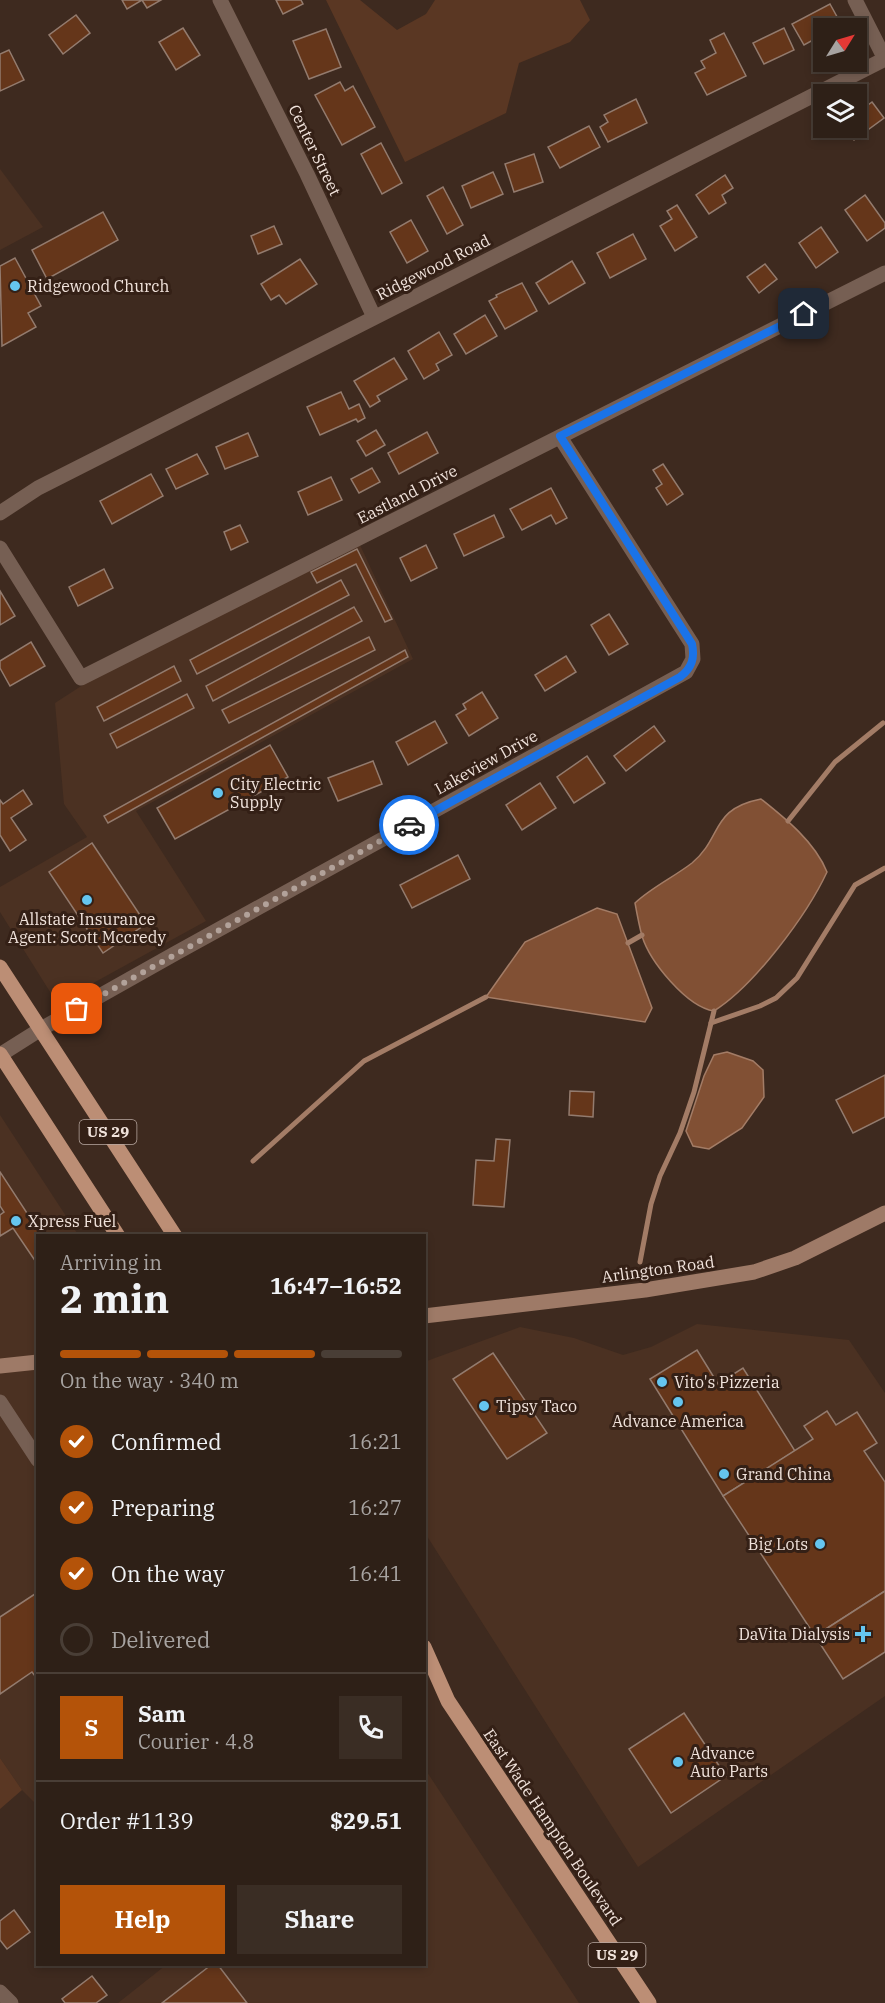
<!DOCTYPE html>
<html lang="en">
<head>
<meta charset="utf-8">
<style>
  body { margin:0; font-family:"IBM Plex Serif",serif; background:#3a2d24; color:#f1f3f6; height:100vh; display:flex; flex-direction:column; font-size:22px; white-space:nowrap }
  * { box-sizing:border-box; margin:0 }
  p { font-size:20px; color:#a7a3a1 }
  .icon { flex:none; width:33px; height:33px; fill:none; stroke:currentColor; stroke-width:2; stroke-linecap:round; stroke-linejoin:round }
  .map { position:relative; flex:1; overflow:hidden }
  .panel { position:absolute; left:36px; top:1234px; width:390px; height:732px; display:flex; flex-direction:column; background:#2e2017; border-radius:0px; box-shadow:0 3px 9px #0003,0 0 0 2px #493e36 }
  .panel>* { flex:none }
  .needle { width:39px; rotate:53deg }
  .controls { position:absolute; left:813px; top:18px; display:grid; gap:12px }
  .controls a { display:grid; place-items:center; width:54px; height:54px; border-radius:0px; background:#2e2017; box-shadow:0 3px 9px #0003,0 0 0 2px #493e36; font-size:30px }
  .pin { position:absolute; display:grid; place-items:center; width:51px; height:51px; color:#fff; margin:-26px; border-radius:12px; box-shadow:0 3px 9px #0006 }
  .courier { position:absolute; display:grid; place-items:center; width:60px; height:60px; margin:-30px; border:4px solid #1a73e8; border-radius:50%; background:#fff; color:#222; box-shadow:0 2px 8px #0007 }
  .head em { font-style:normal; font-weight:700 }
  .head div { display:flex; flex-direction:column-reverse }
  .head { display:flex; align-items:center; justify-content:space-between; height:102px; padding:0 24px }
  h1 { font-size:39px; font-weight:700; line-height:45px }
  .bar { display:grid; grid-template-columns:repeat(4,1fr); gap:9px 6px; align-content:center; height:72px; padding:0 24px }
  .bar i { height:8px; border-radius:4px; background:#493e36 }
  .bar .on { background:#b45309 }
  .bar p { grid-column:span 4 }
  .line { display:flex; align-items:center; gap:15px; padding:0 24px; border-top:2px solid #493e36 }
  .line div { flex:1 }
  .round { display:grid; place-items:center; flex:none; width:63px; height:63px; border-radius:0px; background:#3a2d24 }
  ol { padding:0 24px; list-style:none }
  li { display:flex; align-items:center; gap:18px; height:66px }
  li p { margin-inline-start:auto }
  li .icon { padding:6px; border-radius:50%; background:#b45309; color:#fff; stroke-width:4 }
  li:last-child { color:#a7a3a1 }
  li i { width:33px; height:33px; border:3px solid #493e36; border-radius:50% }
  .action { display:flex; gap:12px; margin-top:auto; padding:12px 24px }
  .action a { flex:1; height:69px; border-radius:0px; background:#b45309; color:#fff; font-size:24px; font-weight:700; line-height:69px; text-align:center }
  .action a+a { background:#3a2d24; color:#f1f3f6 }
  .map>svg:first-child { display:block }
  .built { fill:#4b3122 }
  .green { fill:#5a3723 }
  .water { fill:#815034; stroke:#a37c66; stroke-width:1.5 }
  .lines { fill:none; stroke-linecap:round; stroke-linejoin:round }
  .stream { stroke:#a37c66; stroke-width:5 }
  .building { fill:#65361a; stroke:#937b6e; stroke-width:1.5 }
  .minor { stroke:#765f53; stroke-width:15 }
  .secondary { stroke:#9e7a67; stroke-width:15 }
  .primary { stroke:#bc8e75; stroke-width:15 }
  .done { stroke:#b2a29a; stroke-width:6; stroke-dasharray:0 10.8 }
  .route { stroke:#1a73e8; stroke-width:8 }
  .poi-dot { fill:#65c5ef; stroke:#342016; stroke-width:2 }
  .labels { text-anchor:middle; stroke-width:6; stroke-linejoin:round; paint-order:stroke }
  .shield { fill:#342016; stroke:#b8a8a1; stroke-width:1.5 }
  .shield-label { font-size:15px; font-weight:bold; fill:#f1e3dc }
  .street-label { font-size:16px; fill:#f1e3dc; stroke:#342016 }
  .poi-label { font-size:16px; fill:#f1e3dc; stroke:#342016; text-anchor:start }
</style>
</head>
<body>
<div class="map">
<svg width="885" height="2003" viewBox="0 0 885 2003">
  <rect width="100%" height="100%" fill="#3e2a1f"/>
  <g class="built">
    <polygon points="0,169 43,227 0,250"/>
    <polygon points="360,545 413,659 136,811 206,921 57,1003 0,912 0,887 87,837 64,804 55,703 89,681"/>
    <polygon points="0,1115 79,1236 38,1236 37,1805 22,1790 0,1758"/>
    <polygon points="697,1324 849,1340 885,1393 885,1696 638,1867 425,1533 424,1362 520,1327 574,1338 623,1355 651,1347"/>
    <polygon points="425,1769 579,2003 118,2003 166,1965 424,1965"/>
  </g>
  <g class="green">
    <polygon points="326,0 360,0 397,30 426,14 435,0 580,0 590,20 570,42 519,63 506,113 405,162"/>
    <polygon points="0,1758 22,1790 0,1809"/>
  </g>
  <g class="water">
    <path d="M761,799c24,19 54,43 66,73 -20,43 -73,114 -113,139 -27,-4 -64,-49 -72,-75 -3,-11 -5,-22 -7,-33 17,-16 39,-26 57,-40 31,-26 18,-54 69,-64z"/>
    <polygon points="597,908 617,914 652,1008 645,1022 486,997 525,942"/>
    <polygon points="727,1052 753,1061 763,1070 764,1097 742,1128 709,1149 693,1146 686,1131 704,1076 714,1055"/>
  </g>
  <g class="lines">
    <g class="stream">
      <polyline points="788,821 835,762 883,723"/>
      <polyline points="628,943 642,935"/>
      <polyline points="711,1023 760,1006 776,998 797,978 855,885 885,868"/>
      <polyline points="253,1161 364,1061 486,997"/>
      <polyline points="640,1262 651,1204 660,1176 680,1133 694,1092 714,1011"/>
    </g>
  </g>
  <g class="building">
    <polygon points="122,0 161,0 147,8 142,0 127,9"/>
    <polygon points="276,0 301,0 303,4 283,14"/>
    <polygon points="830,4 841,24 833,28 824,28 824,34 804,45 792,24"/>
    <polygon points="76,15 90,33 63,54 49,35"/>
    <polygon points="183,28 200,55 176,70 159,42"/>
    <polygon points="784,28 794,50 764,64 753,43"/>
    <polygon points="326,29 341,67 309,79 293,41"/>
    <polygon points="724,33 746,76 707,95 695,73 705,68 701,61 716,53 710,40"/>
    <polygon points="9,50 24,80 0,91 0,54"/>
    <polygon points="340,82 345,91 353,86 375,127 342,145 315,95"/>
    <polygon points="636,99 647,123 608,142 600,127 608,122 604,115"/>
    <polygon points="872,102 884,118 854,140 845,128 856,128 856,114"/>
    <polygon points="589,126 600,147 560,168 548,147"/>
    <polygon points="381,143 402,183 382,194 361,154"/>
    <polygon points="534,154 543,182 514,192 505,164"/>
    <polygon points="493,172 503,194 471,208 462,186"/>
    <polygon points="725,175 733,188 722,195 726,203 709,214 696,195"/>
    <polygon points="443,187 463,225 447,234 427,196"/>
    <polygon points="865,195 885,223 885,228 867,241 845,210"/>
    <polygon points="677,205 697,237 675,251 660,226 672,219 667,211"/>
    <polygon points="103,212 118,240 47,279 32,250"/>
    <polygon points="411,220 428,251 407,263 390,232"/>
    <polygon points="274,226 282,244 258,254 251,236"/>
    <polygon points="821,227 838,252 816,268 799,243"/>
    <polygon points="633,234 646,259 610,278 597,253"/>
    <polygon points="15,258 41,306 28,313 36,327 2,346 0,266"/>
    <polygon points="300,259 317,284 286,304 279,295 271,300 261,284"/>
    <polygon points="572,261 585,283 549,304 536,283"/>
    <polygon points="765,264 777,279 759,293 747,277"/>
    <polygon points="522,283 537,311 505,329 489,301 497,297 496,295"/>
    <polygon points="485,315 497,336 466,354 454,334"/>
    <polygon points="439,332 452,355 436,364 439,370 424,379 408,351"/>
    <polygon points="394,358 407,379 377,396 380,401 370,407 354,381"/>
    <polygon points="341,392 349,409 359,404 365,418 358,422 356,419 320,435 307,407"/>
    <polygon points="376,430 385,445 366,456 357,441"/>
    <polygon points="427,432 438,453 399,474 388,453"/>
    <polygon points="248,433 258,456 225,469 216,447"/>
    <polygon points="197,454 208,474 176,489 166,469"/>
    <polygon points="663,464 683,494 667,505 656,488 662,484 653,470"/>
    <polygon points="372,468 380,482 359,493 351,479"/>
    <polygon points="151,474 163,496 112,524 100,501"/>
    <polygon points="331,477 342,500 308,515 298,492"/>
    <polygon points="551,488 567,518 556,524 551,515 522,530 510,509"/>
    <polygon points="494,515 504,537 464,556 454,534"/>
    <polygon points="240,525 248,542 231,550 224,532"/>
    <polygon points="426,545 437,568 411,581 400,558"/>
    <polygon points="357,549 392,619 385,622 356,564 317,583 311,572"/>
    <polygon points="104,569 113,588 78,606 69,587"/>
    <polygon points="341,580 349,595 197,674 190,660"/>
    <polygon points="0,591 15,616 0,625"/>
    <polygon points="354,607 362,621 213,701 206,686"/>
    <polygon points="609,614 628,644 609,655 591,625"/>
    <polygon points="369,637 375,650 229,723 222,710"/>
    <polygon points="31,642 45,666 10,686 0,668 0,661"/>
    <polygon points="405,650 408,657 108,823 104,816"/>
    <polygon points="566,656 576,672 545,691 535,675"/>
    <polygon points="174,666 181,681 104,721 97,707"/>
    <polygon points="482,692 498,718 469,736 456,715 466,709 463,704"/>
    <polygon points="187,694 194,708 117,748 110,734"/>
    <polygon points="435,721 447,743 408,765 396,742"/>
    <polygon points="654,726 665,741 626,771 614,756"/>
    <polygon points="270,745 288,777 175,839 157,808"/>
    <polygon points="587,756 605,783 574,803 557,777"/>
    <polygon points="373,761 382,784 338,801 328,778"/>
    <polygon points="540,783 556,808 522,830 506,805"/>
    <polygon points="23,790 32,804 11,818 26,840 10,851 0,835 0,800 3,804"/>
    <polygon points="92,843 146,924 103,953 49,872"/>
    <polygon points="458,855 470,879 412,908 400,885"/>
    <polygon points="885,1075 885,1117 853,1133 836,1100"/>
    <polygon points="570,1091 594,1092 593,1117 569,1115"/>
    <polygon points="496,1139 510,1140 504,1207 473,1205 476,1160 494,1161"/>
    <polygon points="0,1172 42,1236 38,1236 38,1265 13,1228 0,1236 0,1215 4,1212 0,1206"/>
    <polygon points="697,1350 718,1384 743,1368 795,1451 723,1496 650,1379"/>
    <polygon points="493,1353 547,1433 507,1459 453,1379"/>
    <polygon points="827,1411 836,1425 857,1412 877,1443 864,1451 885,1482 885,1591 815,1636 723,1496 813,1439 804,1426"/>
    <polygon points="885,1591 885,1652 843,1679 815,1636"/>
    <polygon points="38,1592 38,1680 32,1672 0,1694 0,1617"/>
    <polygon points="684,1713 726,1776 671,1813 629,1749"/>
    <polygon points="14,1910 30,1932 7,1949 0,1940 0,1921"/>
    <polygon points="211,1965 218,1965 247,2003 162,2003"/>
    <polygon points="92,1976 107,1995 96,2003 65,2003 62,1999"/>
  </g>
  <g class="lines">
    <g class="minor">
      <polyline points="220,0 307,174 374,317"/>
      <polyline points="855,0 885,59"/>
      <polyline points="0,513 38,488 885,59"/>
      <polyline points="0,548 81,678 885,273"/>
      <polyline points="0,1055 41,1029 176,953 686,672 693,659 692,644 560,437"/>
      <polyline points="0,1402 38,1460"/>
      <polyline points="0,1992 11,2003"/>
    </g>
    <g class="secondary">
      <polyline points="424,1316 645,1290 754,1272 795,1258 885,1213"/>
      <polyline points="0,1366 38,1362"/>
    </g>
    <g class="primary">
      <polyline points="0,967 175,1236"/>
      <polyline points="0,1054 118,1236"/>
      <polyline points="424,1647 448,1701 649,2003"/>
    </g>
  </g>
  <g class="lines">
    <polyline class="done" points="77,1009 409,825"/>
    <path class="route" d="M409,825l271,-148c12,-9 15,-19 12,-33l-132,-208 244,-122"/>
  </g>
  <g class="poi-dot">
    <circle cx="15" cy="286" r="6"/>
    <circle cx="218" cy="793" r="6"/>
    <circle cx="87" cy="900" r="6"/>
    <circle cx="16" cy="1221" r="6"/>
    <circle cx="662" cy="1382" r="6"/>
    <circle cx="678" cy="1402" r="6"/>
    <circle cx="484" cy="1406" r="6"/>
    <circle cx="724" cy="1474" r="6"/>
    <circle cx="820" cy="1544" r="6"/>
    <path d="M860 1625h6v6h6v6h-6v6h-6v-6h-6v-6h6z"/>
    <circle cx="678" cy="1762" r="6"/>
  </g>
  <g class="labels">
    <g class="shield">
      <rect x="79.5" y="1120" width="57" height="24" rx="4.5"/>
      <rect x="588.5" y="1943" width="57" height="24" rx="4.5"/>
    </g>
    <g class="shield-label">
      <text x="108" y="1137">US 29</text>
      <text x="617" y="1960">US 29</text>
    </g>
    <g class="street-label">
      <text transform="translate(315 150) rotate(64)" y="6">Center Street</text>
      <text transform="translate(433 267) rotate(-27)" y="6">Ridgewood Road</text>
      <text transform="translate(407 494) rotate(-27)" y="6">Eastland Drive</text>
      <text transform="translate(486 762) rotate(-29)" y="6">Lakeview Drive</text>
      <text transform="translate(658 1269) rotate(-8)" y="6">Arlington Road</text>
      <text transform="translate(553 1827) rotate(56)" y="6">East Wade Hampton Boulevard</text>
    </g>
    <g class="poi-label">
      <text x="27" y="292">Ridgewood Church</text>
      <text x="230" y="790">City Electric<tspan x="230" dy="18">Supply</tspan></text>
      <text x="87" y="925" text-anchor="middle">Allstate Insurance<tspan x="87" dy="18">Agent: Scott Mccredy</tspan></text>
      <text x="28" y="1227">Xpress Fuel</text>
      <text x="674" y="1388">Vito's Pizzeria</text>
      <text x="496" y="1412">Tipsy Taco</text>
      <text x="678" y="1427" text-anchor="middle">Advance America</text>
      <text x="736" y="1480">Grand China</text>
      <text x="808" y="1550" text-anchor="end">Big Lots</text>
      <text x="850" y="1640" text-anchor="end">DaVita Dialysis</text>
      <text x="690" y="1759">Advance<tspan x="690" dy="18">Auto Parts</tspan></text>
    </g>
  </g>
</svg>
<div class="controls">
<a><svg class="needle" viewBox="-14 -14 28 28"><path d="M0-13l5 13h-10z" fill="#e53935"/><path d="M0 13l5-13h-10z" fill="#a7a3a1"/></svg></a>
<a><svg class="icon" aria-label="layers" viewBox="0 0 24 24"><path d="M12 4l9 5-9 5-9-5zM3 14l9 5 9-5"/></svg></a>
</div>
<div class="pin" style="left:77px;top:1009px;background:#ea580c"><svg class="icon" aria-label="bag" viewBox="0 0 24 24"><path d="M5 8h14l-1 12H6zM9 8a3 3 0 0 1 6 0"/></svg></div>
<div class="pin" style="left:804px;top:314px;background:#1f2937"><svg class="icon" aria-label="home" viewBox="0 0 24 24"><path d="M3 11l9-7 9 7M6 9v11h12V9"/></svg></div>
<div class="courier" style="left:409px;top:825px"><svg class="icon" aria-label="car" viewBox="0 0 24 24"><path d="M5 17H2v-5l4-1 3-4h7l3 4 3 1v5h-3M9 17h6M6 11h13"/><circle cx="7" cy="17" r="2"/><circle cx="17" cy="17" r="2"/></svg></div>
<section class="panel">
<div class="head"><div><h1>2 min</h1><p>Arriving in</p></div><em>16:47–16:52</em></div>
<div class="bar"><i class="on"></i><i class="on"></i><i class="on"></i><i></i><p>On the way · 340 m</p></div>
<ol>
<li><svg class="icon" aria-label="check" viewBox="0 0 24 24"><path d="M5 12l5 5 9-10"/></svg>Confirmed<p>16:21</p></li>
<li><svg class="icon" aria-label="check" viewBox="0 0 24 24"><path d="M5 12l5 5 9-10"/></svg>Preparing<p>16:27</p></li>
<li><svg class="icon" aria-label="check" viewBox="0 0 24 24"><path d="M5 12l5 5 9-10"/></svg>On the way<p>16:41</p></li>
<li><i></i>Delivered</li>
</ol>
<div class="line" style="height:108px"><b class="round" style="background:#b45309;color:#fff">S</b><div><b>Sam</b><p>Courier · 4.8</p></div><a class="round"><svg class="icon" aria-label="phone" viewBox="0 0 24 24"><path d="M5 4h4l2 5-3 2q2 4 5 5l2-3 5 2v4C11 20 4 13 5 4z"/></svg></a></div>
<div class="line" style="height:78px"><div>Order #1139</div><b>$29.51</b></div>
<div class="action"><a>Help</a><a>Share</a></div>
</section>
</div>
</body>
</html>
